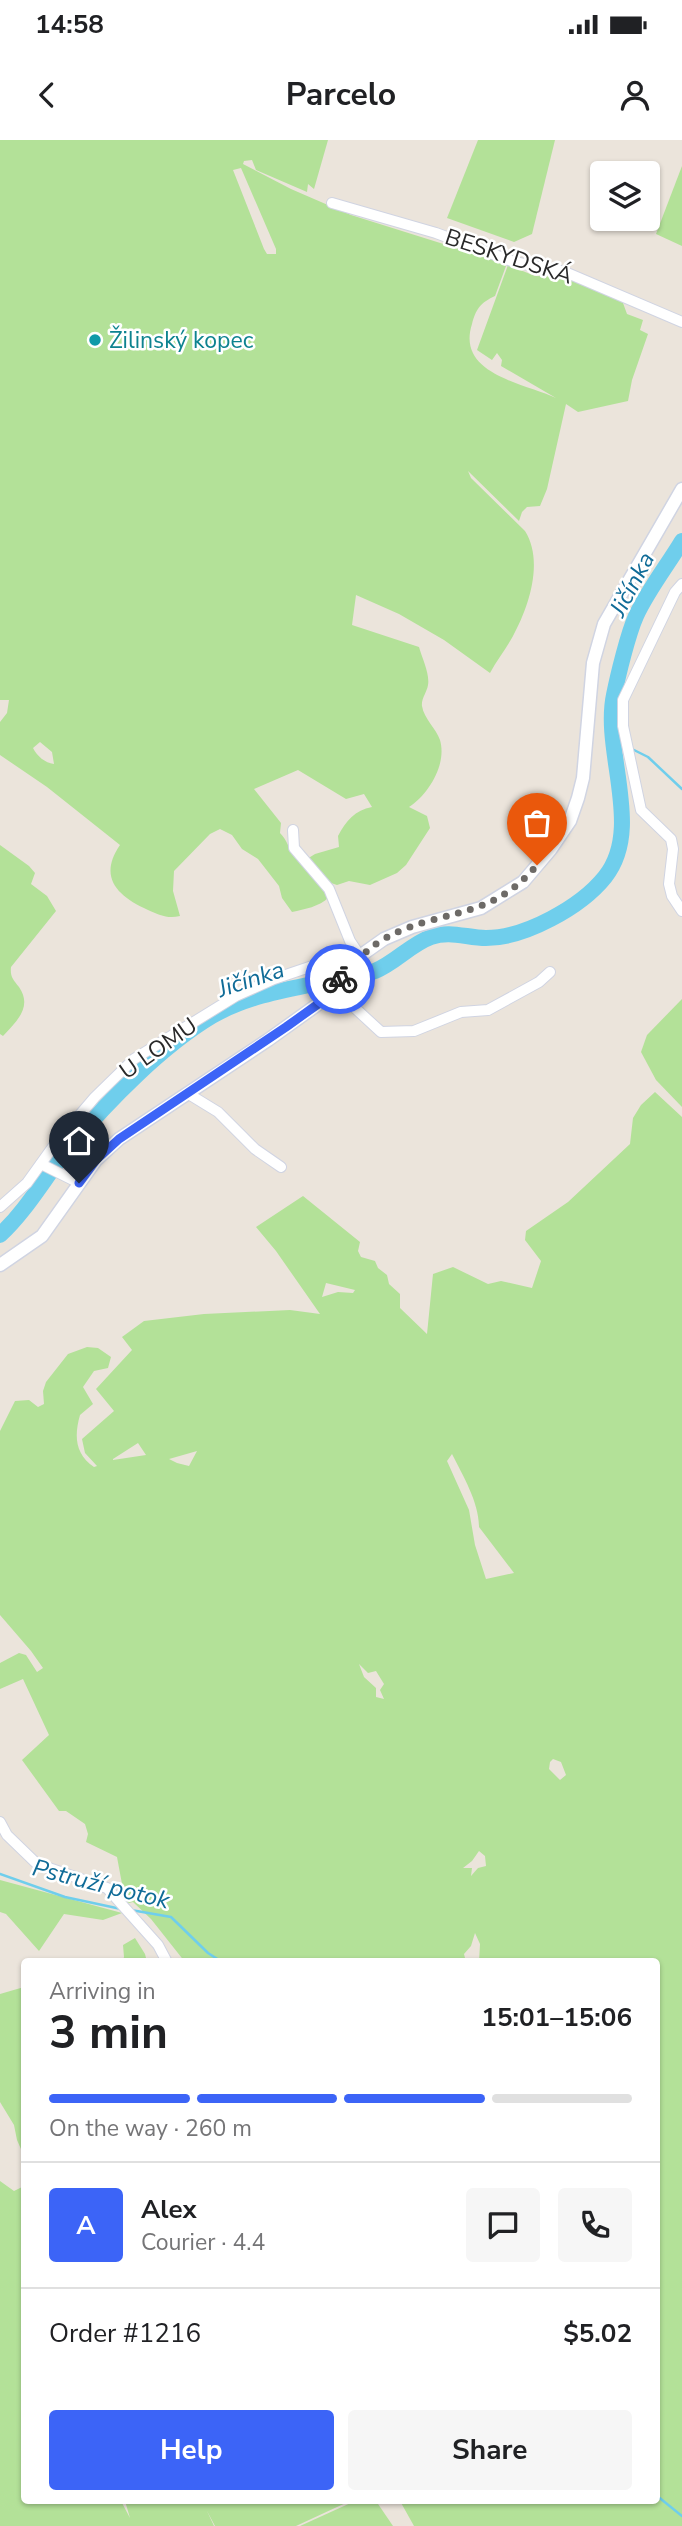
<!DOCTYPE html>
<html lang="en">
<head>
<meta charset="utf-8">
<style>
  body { margin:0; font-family:"Nunito Sans",sans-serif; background:#f6f6f6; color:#202124; height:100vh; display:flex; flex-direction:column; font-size:26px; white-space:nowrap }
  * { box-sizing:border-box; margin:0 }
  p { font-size:23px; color:#757577 }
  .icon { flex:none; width:38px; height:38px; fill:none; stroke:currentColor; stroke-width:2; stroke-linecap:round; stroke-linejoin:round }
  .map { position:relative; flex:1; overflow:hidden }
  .drawer { position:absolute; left:21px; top:1818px; width:639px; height:546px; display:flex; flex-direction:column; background:#fff; border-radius:7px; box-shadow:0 2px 5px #0004 }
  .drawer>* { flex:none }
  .tools { position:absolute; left:590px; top:21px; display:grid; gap:14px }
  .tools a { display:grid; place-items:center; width:70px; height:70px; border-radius:7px; background:#fff; box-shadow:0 2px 5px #0004; font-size:35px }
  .pin { position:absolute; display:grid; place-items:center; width:60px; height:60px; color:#fff; margin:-72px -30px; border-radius:50% 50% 50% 0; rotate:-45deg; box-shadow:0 0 7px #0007 }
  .pin .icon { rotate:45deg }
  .courier { position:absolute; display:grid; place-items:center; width:70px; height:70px; margin:-35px; border:5px solid #3c64f7; border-radius:50%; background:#fff; color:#222; box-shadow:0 2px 9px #0007 }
  .overview em { font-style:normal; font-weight:700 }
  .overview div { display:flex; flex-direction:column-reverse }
  .overview { display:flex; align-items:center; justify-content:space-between; height:119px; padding:0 28px }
  h1 { font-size:46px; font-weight:700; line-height:52px }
  .bar { display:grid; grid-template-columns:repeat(4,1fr); gap:10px 7px; align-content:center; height:84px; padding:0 28px }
  .bar i { height:9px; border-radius:5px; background:#e0e0e0 }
  .bar .on { background:#3c64f7 }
  .bar p { grid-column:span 4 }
  .line { display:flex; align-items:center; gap:18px; padding:0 28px; border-top:2px solid #e0e0e0 }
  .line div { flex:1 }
  .round { display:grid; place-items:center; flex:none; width:74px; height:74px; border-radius:7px; background:#f6f6f6 }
  .primary-button { display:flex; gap:14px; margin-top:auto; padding:14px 28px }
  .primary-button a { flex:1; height:80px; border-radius:7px; background:#3c64f7; color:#fff; font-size:28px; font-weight:700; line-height:80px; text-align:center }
  .primary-button a+a { background:#f6f6f6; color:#202124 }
  .status { display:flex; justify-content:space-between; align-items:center; height:49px; padding:0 35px; background:#fff; direction:ltr }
  .status svg { height:19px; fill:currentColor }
  header { display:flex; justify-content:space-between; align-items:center; height:91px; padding:0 28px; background:#fff; font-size:32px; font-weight:700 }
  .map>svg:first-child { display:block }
  .green { fill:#b3e198; fill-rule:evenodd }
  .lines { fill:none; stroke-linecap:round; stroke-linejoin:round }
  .stream { stroke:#6fceec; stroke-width:2.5 }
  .river { stroke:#6fceec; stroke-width:16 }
  .minor-casing { stroke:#d0d4e2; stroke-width:12 }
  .tertiary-casing { stroke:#d0d4e2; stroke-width:15 }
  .minor { stroke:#fff; stroke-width:10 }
  .tertiary { stroke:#fff; stroke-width:12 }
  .done { stroke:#6d6a67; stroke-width:7; stroke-dasharray:0 12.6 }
  .route { stroke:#3c64f7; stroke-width:9 }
  .culture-dot { fill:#0f9aa8; stroke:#fff; stroke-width:2.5 }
  .labels { text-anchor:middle; stroke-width:5; stroke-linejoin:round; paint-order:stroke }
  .street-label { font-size:23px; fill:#292929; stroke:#fff }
  .culture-label { font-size:23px; fill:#0d838f; stroke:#fff; text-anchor:start }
  .water-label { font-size:24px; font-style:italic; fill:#0f6b97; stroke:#fff }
</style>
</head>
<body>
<div class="status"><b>14:58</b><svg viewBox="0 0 49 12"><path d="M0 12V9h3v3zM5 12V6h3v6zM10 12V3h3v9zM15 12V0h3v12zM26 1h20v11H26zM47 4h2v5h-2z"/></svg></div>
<header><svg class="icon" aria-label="back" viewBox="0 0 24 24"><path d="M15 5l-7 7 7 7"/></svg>Parcelo<svg class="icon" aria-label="person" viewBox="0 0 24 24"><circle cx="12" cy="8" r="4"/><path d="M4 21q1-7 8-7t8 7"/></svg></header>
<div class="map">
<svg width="682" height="2386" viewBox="0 0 682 2386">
  <rect width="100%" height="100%" fill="#ebe4db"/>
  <g class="green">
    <path d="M0,0h328l-14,49 -6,-5 -1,8 -51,-22 -4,-10 -8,1 -1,3 48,25 60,26 153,48 2,3 -11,30c-15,7 -19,13 -23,28 -16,50 51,59 84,74l-55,-32 1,-6 -5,-7 -5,7 -15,-10 31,-85 27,11 30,1 38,12 20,14 4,11 16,6 -3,10 8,4 -16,46 -4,21 -50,11 -12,-8 -19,85 -7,17 -13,1 -5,5 -3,9 -51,-50 3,7 54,53c19,30 4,76 -12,105 -7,13 -16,24 -23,37l-46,-33 -45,-26 -43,-19 -4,30 67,22c3,11 11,27 9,38 -1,7 -7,14 -6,21 2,13 14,22 18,34 7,24 -11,54 -31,67l18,9 3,12 -24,37 -9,8 -27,12 -21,-4 -12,4 -6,-2 -24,-24 8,-5 24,-7 -1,-11c8,-15 17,-26 34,-29l-8,-13 -18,5 -48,-29 -44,19 27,34 -1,10c7,7 9,16 15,24 14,16 24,21 34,40 -10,10 -24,12 -37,15l-10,-14 -3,-12 -21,-27 -16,-10 -10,-14 -12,-6 -10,5 -36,37 -1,20 7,25c-13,3 -20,-1 -32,-6 -31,-14 -50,-33 -28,-65l-73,-58 -47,-32v-33l7,-9 2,-13h-9zM241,28l35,81v5h-9l-3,-5 -31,-79zM40,602l12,10 2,12c-9,-1 -17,-8 -21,-16z"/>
    <polygon points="478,0 555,0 532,94 514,102 447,78"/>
    <polygon points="682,26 682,106 656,94"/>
    <path d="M0,705l29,21 6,7 -4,11 16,12 9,15 -45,56c-1,10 2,12 8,20 14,20 -3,35 -16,49l-3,-2z"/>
    <polygon points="682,859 682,967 656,940 641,912 647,895"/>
    <path d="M655,952l27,25v1409h-268l-14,-25h256v-539h-177l1,-18 -5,-11 -4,13 -7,8 2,8h-281l-34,-43 -18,-17 -4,1 -4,-3 -8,-43 -31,-15 2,-8 -3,-10 -19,-13h-7l-37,-51 27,-25 -26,-56 -23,10v-26l19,-10 7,2 11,17 6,-4 -12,-17 -31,-36v-184l15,-30 14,-1 9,7 6,-3 -1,-13 3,-9 22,-28 19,-7 11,1 13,9 -3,11 -14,3 -11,16 10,17 -13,11c-6,21 -5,39 14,52l3,-1 -12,-13 -3,-14 32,-28 -18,-22 36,-39 -10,-13 22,-16 60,-7 86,-4 30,4 -44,-63 -20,-24 47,-31 57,46 -2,9 3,6 14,4 3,7 9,7 2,9 11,10v14l27,26 6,-60 20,-7 35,17 13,-3 31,7 9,-27 -16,-21 1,-9 42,-29 62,-58 3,-26 8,-13zM326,1143l29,7 -2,3 -15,-1 -16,5zM138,1303l8,12 -33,5v-1zM197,1311l-8,15 -12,-3 -8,-4zM452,1314c11,22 27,48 27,73l35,46 -28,6 -11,-34 -6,-35 -22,-49zM359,1524l9,9 8,-2 8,13 -4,6 4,9 -8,-2v-9l-12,-11zM553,1619l8,3 5,13 -6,5 -11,-11 1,-7zM479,1711l6,5 1,10 -8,2 -7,8 1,-8h-9l9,-7z"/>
    <polygon points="0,1740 122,1773 103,1780 64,1774 39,1811 6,1774 0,1772"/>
    <polygon points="135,1798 145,1814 147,1822 122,1822 124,1817 123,1805"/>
    <polygon points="24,1847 24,2016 17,2000 14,1985 0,1962 0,1854"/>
    <polygon points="0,2041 14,2051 24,2046 24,2361 121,2361 130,2378 125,2361 201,2361 202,2363 202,2361 350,2361 296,2386 215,2386 207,2371 214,2386 0,2386"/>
    <polygon points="355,2361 376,2361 393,2386 300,2386"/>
  </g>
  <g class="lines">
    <g class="stream">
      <polyline points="612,599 624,605"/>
      <polyline points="630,608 648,617 682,649"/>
      <polyline points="0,1734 65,1757 121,1769"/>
      <polyline points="131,1770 171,1777 208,1813 222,1822"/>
      <polyline points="656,2355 682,2376"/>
    </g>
    <path class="river" d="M0,1095c28,-26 46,-60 71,-90 38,-45 91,-99 141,-129 38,-22 84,-28 126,-37 12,-3 26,-4 37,-8 20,-8 36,-27 56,-34 19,-7 36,1 55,1 39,0 95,-31 119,-61 39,-49 -3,-125 9,-182 4,-20 14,-61 22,-79 12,-26 31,-50 46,-75"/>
    <g class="minor-casing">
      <g id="minor">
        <polyline points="332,63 436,93 514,122 565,132 682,182"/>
        <polyline points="682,444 675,452 623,560 623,586 641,670 671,699 673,709 669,744 672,756 682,771"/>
        <polyline points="293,690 294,708 329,749 350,801 360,816"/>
        <polyline points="321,862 343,857 381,892 414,891 461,872 488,870 539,842 550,832"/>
        <polyline points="187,953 218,972 255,1009 281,1027"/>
        <polyline points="41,1024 79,1043"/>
        <polyline points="0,1067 27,1043 55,1004 95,957 134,919 236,856 274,839 342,816 360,816"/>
        <polyline points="0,1682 7,1695 37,1724 107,1748 158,1805 167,1822"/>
      </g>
    </g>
    <g class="tertiary-casing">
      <polyline id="tertiary" points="0,1125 42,1096 96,1020 119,999 268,900 321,862 360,816 384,799 412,787 481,768 523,742 551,709 570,681 578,658 583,638 593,523 604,484 682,349"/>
    </g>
    <use href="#minor" class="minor"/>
    <use href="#tertiary" class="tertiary"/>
  </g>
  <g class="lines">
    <path class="done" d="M340,839c14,-15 26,-30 44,-40 56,-32 104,-16 153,-74"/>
    <polyline class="route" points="79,1043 96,1020 119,999 286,887 321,862 340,839"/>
  </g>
  <circle class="culture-dot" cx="95" cy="200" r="7"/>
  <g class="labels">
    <g class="street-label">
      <text transform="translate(509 116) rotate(18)" y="8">BESKYDSKÁ</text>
      <text transform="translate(158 908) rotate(-35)" y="8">U LOMU</text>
    </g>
    <g class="culture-label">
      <text x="109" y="208">Žilinský kopec</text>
    </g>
    <g class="water-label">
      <text transform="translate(632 444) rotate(-62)" y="8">Jičínka</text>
      <text transform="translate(251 839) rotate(-18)" y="8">Jičínka</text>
      <text transform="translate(101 1744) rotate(14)" y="8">Pstruží potok</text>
    </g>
  </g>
</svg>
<div class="tools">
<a><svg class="icon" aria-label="layers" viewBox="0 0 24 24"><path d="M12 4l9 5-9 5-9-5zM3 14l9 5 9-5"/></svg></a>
</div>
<div class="pin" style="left:537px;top:725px;background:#ea580c"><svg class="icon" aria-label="bag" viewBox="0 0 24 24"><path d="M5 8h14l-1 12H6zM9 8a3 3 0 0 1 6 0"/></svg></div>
<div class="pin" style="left:79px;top:1043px;background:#1f2937"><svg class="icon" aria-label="home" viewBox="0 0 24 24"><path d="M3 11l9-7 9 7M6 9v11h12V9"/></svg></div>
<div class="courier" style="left:340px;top:839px"><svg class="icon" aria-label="bike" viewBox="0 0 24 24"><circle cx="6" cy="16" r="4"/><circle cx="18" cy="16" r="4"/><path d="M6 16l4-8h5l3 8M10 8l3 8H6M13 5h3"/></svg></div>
<section class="drawer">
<div class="overview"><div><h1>3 min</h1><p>Arriving in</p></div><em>15:01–15:06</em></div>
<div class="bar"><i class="on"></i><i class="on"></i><i class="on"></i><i></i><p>On the way · 260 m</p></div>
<div class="line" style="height:126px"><b class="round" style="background:#3c64f7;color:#fff">A</b><div><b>Alex</b><p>Courier · 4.4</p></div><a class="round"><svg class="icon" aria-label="chat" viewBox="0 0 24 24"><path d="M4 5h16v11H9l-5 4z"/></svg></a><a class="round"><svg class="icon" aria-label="phone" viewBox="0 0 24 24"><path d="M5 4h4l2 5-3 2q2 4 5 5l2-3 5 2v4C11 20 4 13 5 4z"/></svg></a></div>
<div class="line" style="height:91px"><div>Order #1216</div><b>$5.02</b></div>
<div class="primary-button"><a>Help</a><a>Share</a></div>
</section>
</div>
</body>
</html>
